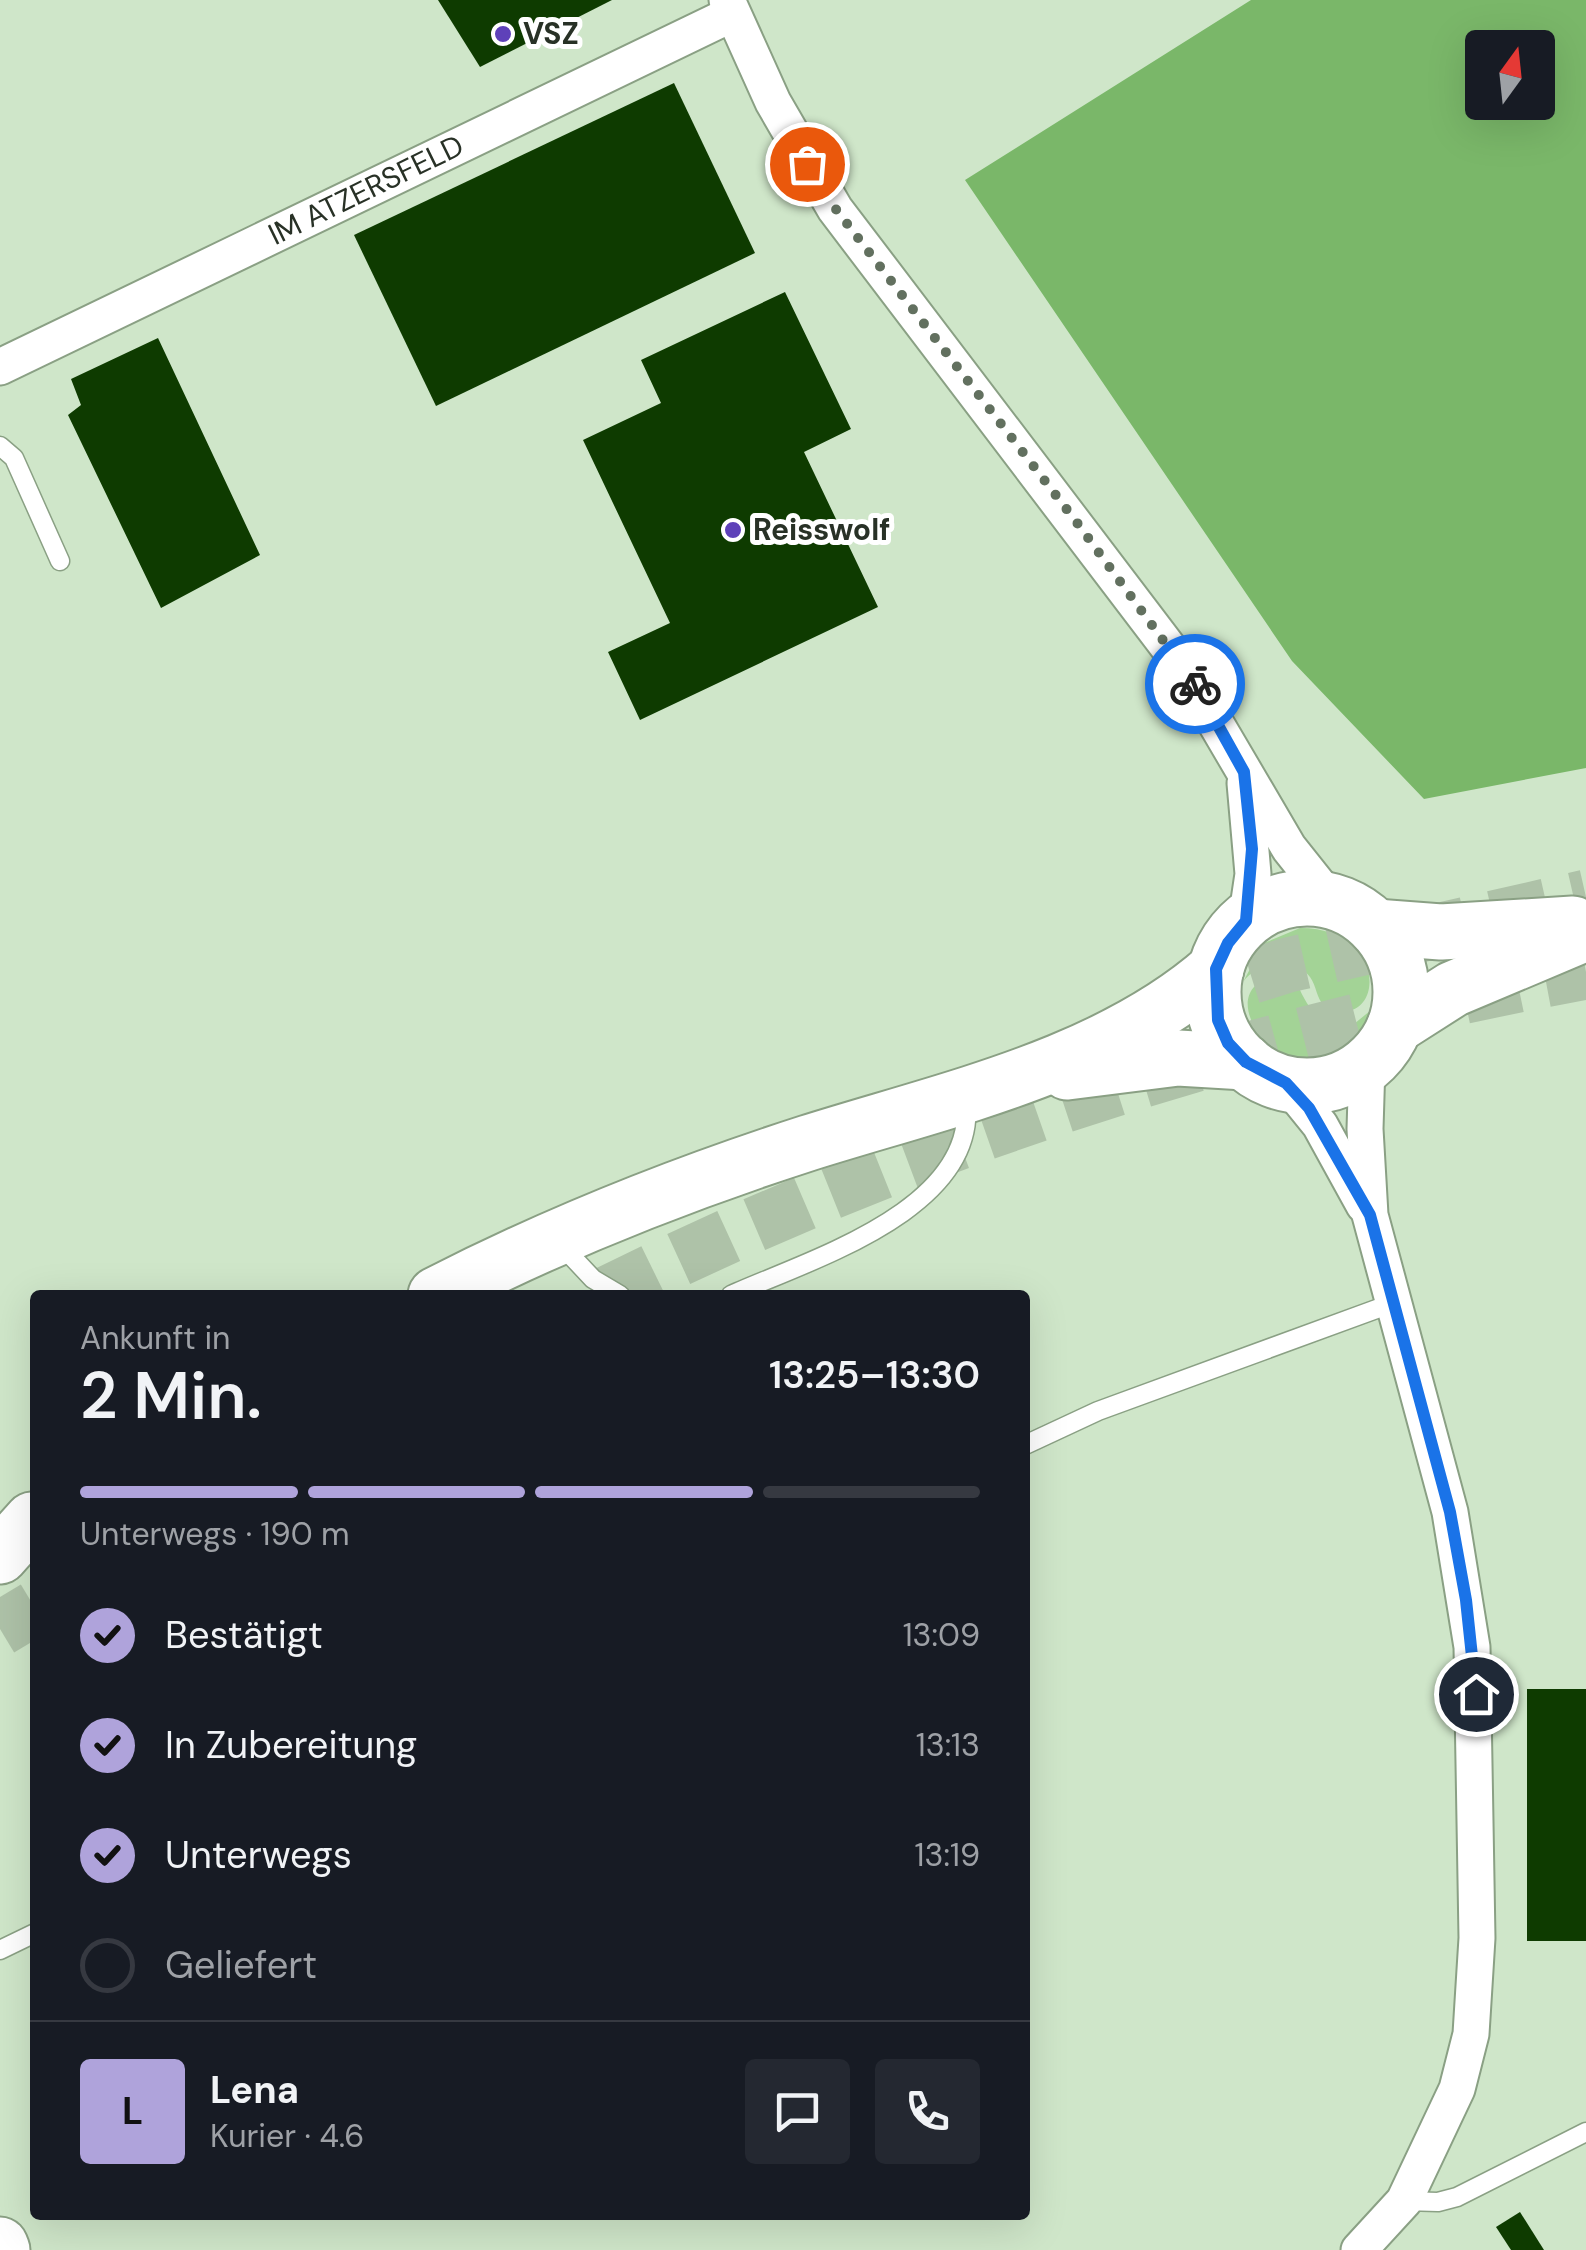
<!DOCTYPE html>
<html lang="de">
<head>
<meta charset="utf-8">
<style>
  body { margin:0; font-family:"DM Sans",sans-serif; background:#242831; color:#f1f3f6; height:100vh; display:flex; flex-direction:column; font-size:38px; white-space:nowrap }
  * { box-sizing:border-box; margin:0 }
  p { font-size:32px; color:#9ea1a6 }
  .icon { flex:none; width:55px; height:55px; fill:none; stroke:currentColor; stroke-width:2; stroke-linecap:round; stroke-linejoin:round }
  .map { position:relative; flex:1; overflow:hidden }
  .drawer { position:absolute; left:30px; top:1290px; width:1000px; height:930px; display:flex; flex-direction:column; background:#171b24; border-radius:10px; box-shadow:0 10px 40px #0002 }
  .drawer>* { flex:none }
  .needle { width:65px; rotate:15deg }
  .tools { position:absolute; left:1465px; top:30px; display:grid; gap:20px }
  .tools a { display:grid; place-items:center; width:90px; height:90px; border-radius:10px; background:#171b24; box-shadow:0 10px 40px #0002; font-size:50px }
  .pin { position:absolute; display:grid; place-items:center; width:85px; height:85px; color:#fff; margin:-42px; border:5px solid #fff; border-radius:50%; box-shadow:0 2px 10px #0007 }
  .courier { position:absolute; display:grid; place-items:center; width:100px; height:100px; margin:-50px; border:8px solid #1a73e8; border-radius:50%; background:#fff; color:#222; box-shadow:0 2px 12px #0007 }
  .summary em { font-style:normal; font-weight:600 }
  .summary div { display:flex; flex-direction:column-reverse }
  .summary { display:flex; align-items:center; justify-content:space-between; height:170px; padding:0 50px }
  h1 { font-size:65px; font-weight:600; line-height:75px }
  .bar { display:grid; grid-template-columns:repeat(4,1fr); gap:15px 10px; align-content:center; height:120px; padding:0 50px }
  .bar i { height:12px; border-radius:8px; background:#363941 }
  .bar .selected { background:#afa3db }
  .bar p { grid-column:span 4 }
  .line { display:flex; align-items:center; gap:25px; padding:0 50px; border-top:2px solid #363941 }
  .line div { flex:1 }
  .round { display:grid; place-items:center; flex:none; width:105px; height:105px; border-radius:10px; background:#242831 }
  ol { padding:0 50px; list-style:none }
  li { display:flex; align-items:center; gap:30px; height:110px }
  li p { margin-inline-start:auto }
  li .icon { padding:10px; border-radius:50%; background:#afa3db; color:#111; stroke-width:4 }
  li:last-child { color:#9ea1a6 }
  li i { width:55px; height:55px; border:5px solid #363941; border-radius:50% }
  .map>svg:first-child { display:block }
  .green { fill:#a3d396 }
  .water { fill:#7ab769; fill-rule:evenodd }
  .building { fill:#0e3b00 }
  .lines { fill:none; stroke-linecap:round; stroke-linejoin:round }
  .motorway-tunnel { stroke:#aec2a8; stroke-width:55; stroke-dasharray:55 28; stroke-linecap:butt }
  .service-casing { stroke:#8aa084; stroke-width:21 }
  .minor-casing { stroke:#8aa084; stroke-width:39 }
  .primary-casing { stroke:#8aa084; stroke-width:59 }
  .service { stroke:#fff; stroke-width:18 }
  .minor { stroke:#fff; stroke-width:35 }
  .primary { stroke:#fff; stroke-width:55 }
  .done { stroke:#62705f; stroke-width:10; stroke-dasharray:0 18 }
  .route { stroke:#1a73e8; stroke-width:12 }
  .poi-dot { fill:#5e41b9; stroke:#fff; stroke-width:4 }
  .labels { text-anchor:middle; stroke-width:10; stroke-linejoin:round; paint-order:stroke }
  .poi-label { font-size:30px; font-weight:bold; fill:#283126; stroke:#fff; text-anchor:start }
  .street-label { font-size:30px; fill:#283126; stroke:#fff }
</style>
</head>
<body>
<div class="map">
<svg width="1586" height="2250" viewBox="0 0 1586 2250">
  <rect width="100%" height="100%" fill="#cfe6c9"/>
  <g class="green">
    <path d="M1300,928c93,0 84,108 24,78 -8,-9 -7,-19 -14,-29 -20,-26 -52,-15 -67,5l21,-39z"/>
    <path d="M1276,976l21,7c11,27 25,47 57,41l22,-18c-60,132 -184,-14 -100,-30z"/>
  </g>
  <path class="water" d="M1251,0h335v768l-162,31 -132,-138 -327,-481zM1482,48h56v54h-56z"/>
  <g class="building">
    <polygon points="438,0 612,0 480,67"/>
    <polygon points="674,83 755,253 436,406 354,235"/>
    <polygon points="785,292 851,429 804,452 878,607 640,720 608,652 670,623 583,440 661,403 641,360"/>
    <polygon points="158,338 260,555 161,608 68,415 81,405 71,379"/>
    <rect x="1527" y="1689" width="59" height="252"/>
    <polygon points="1520,2212 1544,2250 1511,2250 1496,2227"/>
  </g>
  <g class="lines">
    <g class="motorway-tunnel">
      <polyline points="1172,1001 1288,965 1586,897"/>
      <path d="M604,1295c309,-154 643,-261 982,-323"/>
      <polyline points="0,1629 35,1608"/>
    </g>
    <g class="service-casing">
      <g id="service">
        <polyline points="0,446 14,458 60,561"/>
        <polyline points="560,1244 593,1279 620,1295"/>
        <path d="M731,1295c78,-35 246,-85 235,-193"/>
        <polyline points="1025,1445 1098,1411 1393,1303"/>
        <polyline points="0,1950 35,1933"/>
        <polyline points="1404,2201 1438,2202 1457,2197 1586,2132"/>
      </g>
    </g>
    <g class="minor-casing">
      <g id="minor">
        <polyline points="727,0 773,102 835,209 1181,664 1289,848 1332,902"/>
        <polyline points="0,367 732,14"/>
        <polyline points="1245,783 1253,874 1246,921"/>
        <polyline points="1286,1083 1320,1125 1364,1205"/>
        <polyline points="1359,2250 1404,2201 1457,2089 1471,2034 1477,1938 1472,1647 1450,1512 1370,1215 1365,1129 1367,1064"/>
      </g>
    </g>
    <g class="primary-casing">
      <g id="primary">
        <circle cx="1307" cy="992" r="94"/>
        <polyline points="1375,927 1441,932 1573,924"/>
        <polyline points="1395,1026 1453,989 1586,933"/>
        <polyline points="1067,1072 1178,1058 1245,1062"/>
        <path d="M436,1295c119,-61 245,-111 372,-152 136,-43 298,-77 408,-174"/>
        <polyline points="0,1556 32,1520"/>
        <polyline points="0,2245 2,2250"/>
      </g>
    </g>
    <use href="#service" class="service"/>
    <use href="#minor" class="minor"/>
    <use href="#primary" class="primary"/>
  </g>
  <g class="lines">
    <polyline class="done" points="807,164 835,208 1078,524 1195,684"/>
    <polyline class="route" points="1195,684 1244,772 1252,849 1246,921 1228,943 1216,969 1218,1020 1228,1043 1246,1062 1286,1083 1309,1108 1370,1215 1450,1512 1466,1600 1476,1694"/>
  </g>
  <g class="poi-dot">
    <circle cx="503" cy="34" r="10"/>
    <circle cx="733" cy="530" r="10"/>
  </g>
  <g class="labels">
    <g class="poi-label">
      <text x="523" y="44">VSZ</text>
      <text x="753" y="540">Reisswolf</text>
    </g>
    <g class="street-label">
      <text transform="translate(366 190) rotate(-26)" y="10">IM ATZERSFELD</text>
    </g>
  </g>
</svg>
<div class="tools">
<a><svg class="needle" viewBox="-14 -14 28 28"><path d="M0-13l5 13h-10z" fill="#e53935"/><path d="M0 13l5-13h-10z" fill="#9ea1a6"/></svg></a>
</div>
<div class="pin" style="left:807px;top:164px;background:#ea580c"><svg class="icon" aria-label="bag" viewBox="0 0 24 24"><path d="M5 8h14l-1 12H6zM9 8a3 3 0 0 1 6 0"/></svg></div>
<div class="pin" style="left:1476px;top:1694px;background:#1f2937"><svg class="icon" aria-label="home" viewBox="0 0 24 24"><path d="M3 11l9-7 9 7M6 9v11h12V9"/></svg></div>
<div class="courier" style="left:1195px;top:684px"><svg class="icon" aria-label="bike" viewBox="0 0 24 24"><circle cx="6" cy="16" r="4"/><circle cx="18" cy="16" r="4"/><path d="M6 16l4-8h5l3 8M10 8l3 8H6M13 5h3"/></svg></div>
<section class="drawer">
<div class="summary"><div><h1>2 Min.</h1><p>Ankunft in</p></div><em>13:25–13:30</em></div>
<div class="bar"><i class="selected"></i><i class="selected"></i><i class="selected"></i><i></i><p>Unterwegs · 190 m</p></div>
<ol>
<li><svg class="icon" aria-label="check" viewBox="0 0 24 24"><path d="M5 12l5 5 9-10"/></svg>Bestätigt<p>13:09</p></li>
<li><svg class="icon" aria-label="check" viewBox="0 0 24 24"><path d="M5 12l5 5 9-10"/></svg>In Zubereitung<p>13:13</p></li>
<li><svg class="icon" aria-label="check" viewBox="0 0 24 24"><path d="M5 12l5 5 9-10"/></svg>Unterwegs<p>13:19</p></li>
<li><i></i>Geliefert</li>
</ol>
<div class="line" style="height:180px"><b class="round" style="background:#afa3db;color:#111">L</b><div><b>Lena</b><p>Kurier · 4.6</p></div><a class="round"><svg class="icon" aria-label="chat" viewBox="0 0 24 24"><path d="M4 5h16v11H9l-5 4z"/></svg></a><a class="round"><svg class="icon" aria-label="phone" viewBox="0 0 24 24"><path d="M5 4h4l2 5-3 2q2 4 5 5l2-3 5 2v4C11 20 4 13 5 4z"/></svg></a></div>
</section>
</div>
</body>
</html>
